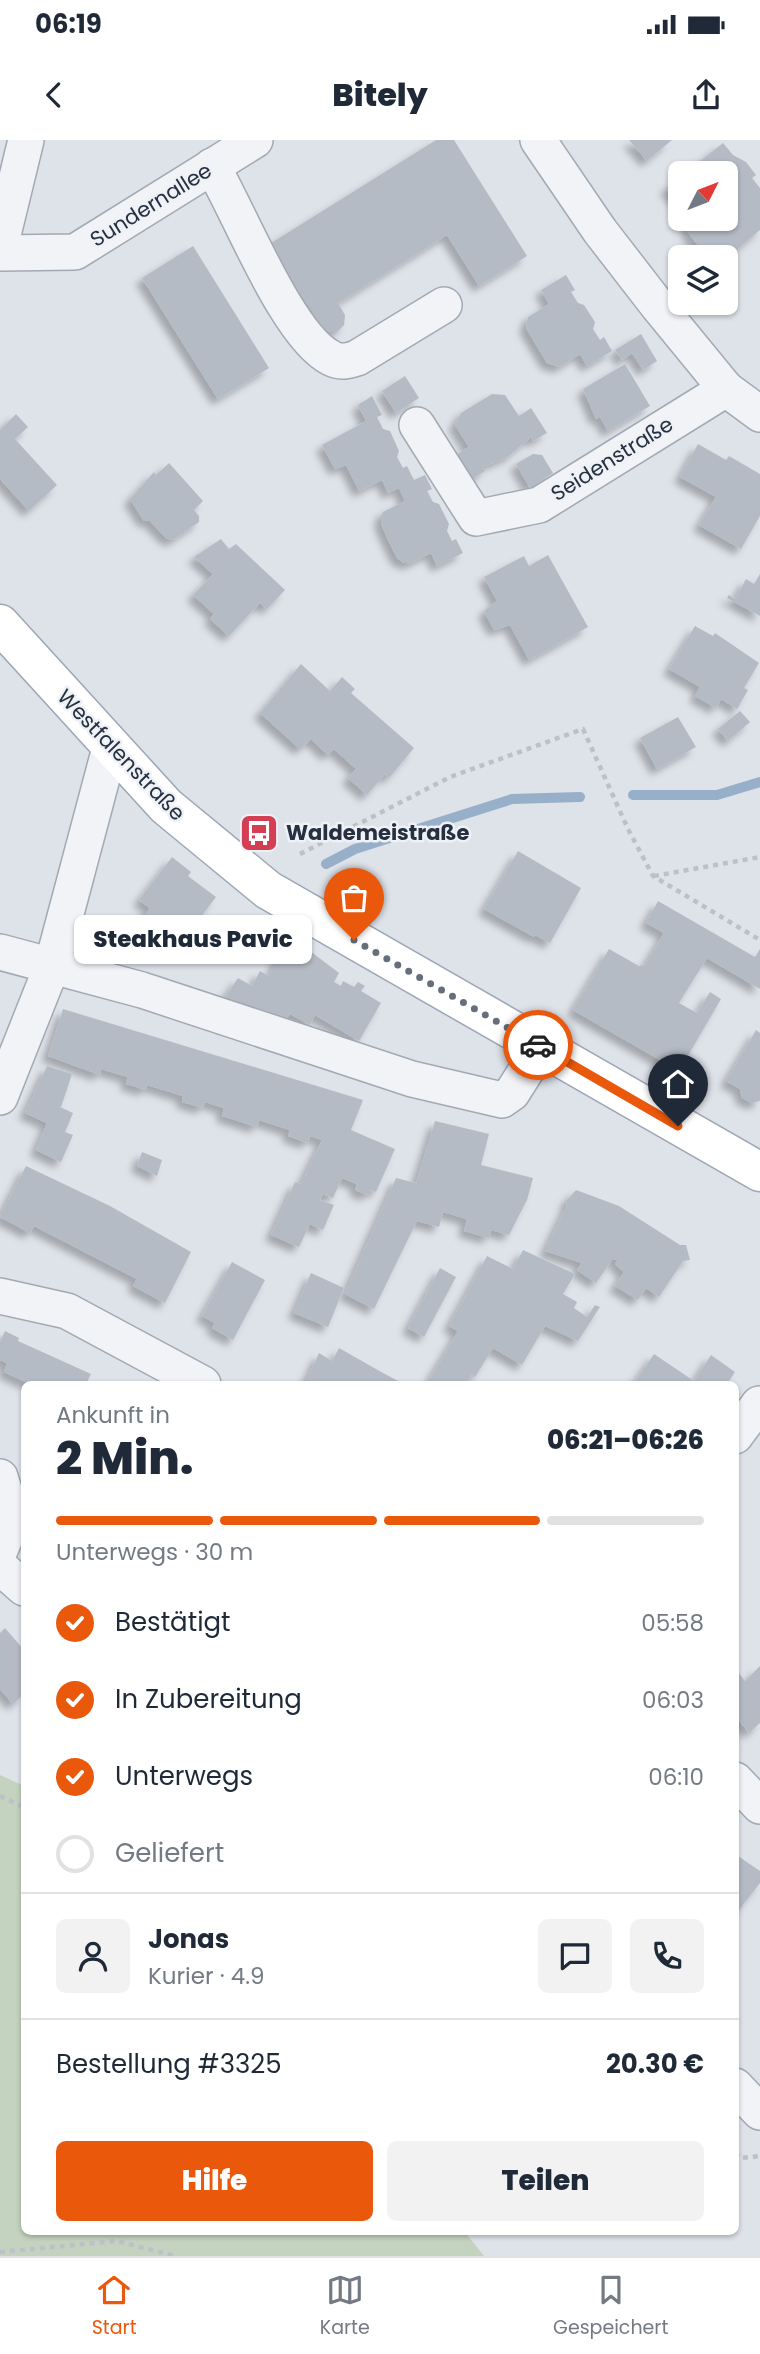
<!DOCTYPE html>
<html lang="de">
<head>
<meta charset="utf-8">
<style>
  body { margin:0; font-family:Poppins,sans-serif; background:#f2f2f3; color:#1f2937; height:100vh; display:flex; flex-direction:column; font-size:26px; white-space:nowrap }
  * { box-sizing:border-box; margin:0 }
  p { font-size:23px; color:#747a83 }
  .icon { flex:none; width:38px; height:38px; fill:none; stroke:currentColor; stroke-width:2; stroke-linecap:round; stroke-linejoin:round }
  .map { position:relative; flex:1; overflow:hidden }
  .side { position:absolute; left:21px; top:1241px; width:718px; height:854px; display:flex; flex-direction:column; background:#fff; border-radius:10px; box-shadow:0 2px 5px #0004 }
  .side>* { flex:none }
  .needle { width:46px; rotate:48deg }
  .tools { position:absolute; left:668px; top:21px; display:grid; gap:14px }
  .tools a { display:grid; place-items:center; width:70px; height:70px; border-radius:10px; background:#fff; box-shadow:0 2px 5px #0004; font-size:35px }
  .pin { position:absolute; display:grid; place-items:center; width:60px; height:60px; color:#fff; margin:-72px -30px; border-radius:50% 50% 50% 0; rotate:-45deg; box-shadow:0 0 7px #0007 }
  .pin .icon { rotate:45deg }
  .courier { position:absolute; display:grid; place-items:center; width:70px; height:70px; margin:-35px; border:5px solid #ea580c; border-radius:50%; background:#fff; color:#222; box-shadow:0 2px 9px #0007 }
  .bubble { position:absolute; height:49px; border-radius:10px; background:#fff; box-shadow:0 2px 5px #0004; font-size:23px; font-weight:800; line-height:49px; text-align:center }
  .head em { font-style:normal; font-weight:800 }
  .head div { display:flex; flex-direction:column-reverse }
  .head { display:flex; align-items:center; justify-content:space-between; height:119px; padding:0 35px }
  h1 { font-size:46px; font-weight:800; line-height:52px }
  .bar { display:grid; grid-template-columns:repeat(4,1fr); gap:10px 7px; align-content:center; height:84px; padding:0 35px }
  .bar i { height:9px; border-radius:5px; background:#e0e1e3 }
  .bar .selected { background:#ea580c }
  .bar p { grid-column:span 4 }
  .line { display:flex; align-items:center; gap:18px; padding:0 35px; border-top:2px solid #e0e1e3 }
  .line div { flex:1 }
  .round { display:grid; place-items:center; flex:none; width:74px; height:74px; border-radius:10px; background:#f2f2f3 }
  ol { padding:0 35px; list-style:none }
  li { display:flex; align-items:center; gap:21px; height:77px }
  li p { margin-inline-start:auto }
  li .icon { padding:7px; border-radius:50%; background:#ea580c; color:#fff; stroke-width:4 }
  li:last-child { color:#747a83 }
  li i { width:38px; height:38px; border:4px solid #e0e1e3; border-radius:50% }
  .primary-button { display:flex; gap:14px; margin-top:auto; padding:14px 35px }
  .primary-button a { flex:1; height:80px; border-radius:10px; background:#ea580c; color:#fff; font-size:28px; font-weight:800; line-height:80px; text-align:center }
  .primary-button a+a { background:#f2f2f3; color:#1f2937 }
  .status { display:flex; justify-content:space-between; align-items:center; height:49px; padding:0 35px; background:#fff; direction:ltr }
  .status svg { height:19px; fill:currentColor }
  header { display:flex; justify-content:space-between; align-items:center; height:91px; padding:0 35px; background:#fff; font-size:32px; font-weight:800 }
  .tab-bar { display:flex; justify-content:space-around; align-items:center; height:98px; border-top:2px solid #e0e1e3; background:#fff; font-size:19px; color:#747a83 }
  .tab-bar a { display:grid; justify-items:center; gap:4px }
  .tab-bar .selected { color:#ea580c }
  .map>svg:first-child { display:block }
  .green { fill:#c4d3bf }
  .lines { fill:none; stroke-linecap:round; stroke-linejoin:round }
  .stream { stroke:#98afca; stroke-width:10 }
  .building { fill:#b5bbc5; filter:url(#shadow) }
  .minor-casing { stroke:#a3a9b3; stroke-width:38 }
  .major-casing { stroke:#9da6b5; stroke-width:41 }
  .path { stroke:#bcc0c7; stroke-width:4.5; stroke-dasharray:5 5; stroke-linecap:butt }
  .minor { stroke:#f1f3f7; stroke-width:35 }
  .major { stroke:#fff; stroke-width:38 }
  .done { stroke:#676e7b; stroke-width:7; stroke-dasharray:0 12.6 }
  .route { stroke:#ea580c; stroke-width:9 }
  .labels { text-anchor:middle; stroke-width:5; stroke-linejoin:round; paint-order:stroke }
  .street-label { font-size:21px; fill:#273040; stroke:#eef1f6 }
  .poi-label { font-size:21px; font-weight:bold; fill:#273040; stroke:#eef1f6; text-anchor:start }
</style>
</head>
<body>
<div class="status"><b>06:19</b><svg viewBox="0 0 49 12"><path d="M0 12V9h3v3zM5 12V6h3v6zM10 12V3h3v9zM15 12V0h3v12zM26 1h20v11H26zM47 4h2v5h-2z"/></svg></div>
<header><svg class="icon" aria-label="back" viewBox="0 0 24 24"><path d="M15 5l-7 7 7 7"/></svg>Bitely<svg class="icon" aria-label="share" viewBox="0 0 24 24"><path d="M12 15V3M7 8l5-5 5 5M5 13v7h14v-7"/></svg></header>
<div class="map">
<svg width="760" height="2116" viewBox="0 0 760 2116">
  <defs>
    <filter id="shadow"><feDropShadow dx="-6" dy="6" stdDeviation="3.5" flood-color="#0004"/></filter>
  </defs>
  <rect width="100%" height="100%" fill="#dee2e9"/>
  <polygon class="green" points="0,1635 24,1646 24,2091 464,2091 484,2116 0,2116"/>
  <g class="lines">
    <g class="stream">
      <polyline points="633,655 717,655 760,642"/>
      <polyline points="326,724 355,709 512,659 580,657"/>
    </g>
  </g>
  <g class="building">
    <polygon points="436,0 454,0 527,116 479,146 447,95 338,163 345,175 344,185 337,192 326,192 268,105"/>
    <polygon points="629,0 672,0 647,21"/>
    <polygon points="723,3 733,15 746,22 756,35 752,38 760,48 760,90 726,119 714,117 705,106 701,109 686,90 690,87 683,79 726,79 726,33 685,33"/>
    <polygon points="681,37 681,76 676,69 680,66 666,48"/>
    <polygon points="193,106 269,228 218,259 142,138"/>
    <polygon points="566,135 575,150 571,152 578,163 584,165 595,182 593,189 600,200 604,197 612,211 587,226 580,214 559,227 547,223 526,188 528,177 549,164 541,150"/>
    <polygon points="641,194 657,221 643,230 632,213 622,220 615,210"/>
    <polygon points="625,224 650,266 608,291 600,277 596,279 583,249"/>
    <polygon points="405,236 419,258 396,273 382,251"/>
    <polygon points="492,254 505,255 519,276 531,268 547,293 533,301 531,297 509,316 483,327 485,331 472,339 456,315 469,307 455,285 461,273"/>
    <polygon points="372,256 382,275 377,277 383,289 390,291 399,311 397,317 403,328 407,326 414,340 425,335 432,349 427,351 433,362 439,364 449,384 447,391 452,401 456,399 463,413 437,426 431,413 408,424 407,421 404,423 397,418 389,402 381,384 381,376 383,372 405,361 399,348 388,353 382,340 359,351 346,325 335,329 322,305 366,281 358,265"/>
    <polygon points="16,274 28,287 15,299 57,345 29,371 0,339 0,290"/>
    <polygon points="698,304 726,320 729,316 760,334 760,376 741,409 699,385 716,357 680,337"/>
    <polygon points="533,314 542,315 553,333 530,348 516,324"/>
    <polygon points="169,323 203,361 194,370 199,376 199,382 173,400 166,398 149,380 144,381 130,359 154,332 156,335"/>
    <polygon points="221,399 229,409 236,404 285,450 267,469 260,463 229,496 210,479 214,474 193,455 213,434 194,417"/>
    <polygon points="548,415 588,487 529,520 510,485 494,490 484,471 497,461 484,437 524,416 529,426"/>
    <polygon points="760,434 760,476 727,458 729,455 735,459 746,439 754,444"/>
    <polygon points="695,486 713,496 715,493 759,523 744,548 748,550 737,569 721,559 716,568 695,556 700,547 669,529"/>
    <polygon points="301,524 330,551 342,537 355,549 351,553 414,608 389,638 385,634 367,655 348,638 356,629 334,609 328,615 311,599 300,609 260,573"/>
    <polygon points="740,571 750,582 728,601 718,589"/>
    <polygon points="678,577 696,607 657,629 640,598"/>
    <polygon points="518,711 581,748 550,803 535,795 534,797 484,769"/>
    <polygon points="172,717 191,732 188,736 216,757 186,796 167,782 161,789 145,776 150,768 139,760"/>
    <polygon points="658,761 755,817 760,809 760,849 707,818 679,863 697,873 710,852 721,859 679,931 573,870 609,809 639,826 646,824 664,793 646,783"/>
    <polygon points="293,798 339,833 334,842 341,846 343,841 354,847 358,842 365,846 361,851 381,863 359,901 315,875 310,885 290,874 285,881 266,870 263,874 243,864 242,867 223,860 238,838 252,846 260,831 269,836 286,800"/>
    <polygon points="63,869 363,960 351,990 395,1009 376,1052 370,1050 367,1055 355,1050 357,1044 342,1038 333,1058 323,1054 320,1060 334,1065 323,1090 310,1084 299,1107 271,1095 295,1042 301,1044 322,1000 310,996 308,1003 288,996 290,990 259,980 257,987 222,976 224,968 205,962 203,968 182,962 183,956 170,952 147,945 146,950 126,944 128,937 101,929 100,935 48,916"/>
    <polygon points="756,890 760,893 760,961 752,963 742,958 740,949 726,941"/>
    <polygon points="47,926 72,934 61,967 58,966 73,973 65,992 73,995 61,1022 36,1010 47,983 25,973"/>
    <polygon points="435,981 489,994 481,1025 533,1038 527,1060 509,1095 491,1090 489,1098 464,1091 467,1079 443,1072 439,1087 417,1081 374,1169 345,1154 396,1038 416,1043"/>
    <polygon points="142,1012 162,1020 157,1036 137,1026"/>
    <polygon points="26,1026 110,1066 191,1112 165,1163 133,1146 137,1139 34,1086 30,1093 0,1077"/>
    <polygon points="576,1050 619,1066 680,1105 686,1105 690,1120 683,1121 659,1157 646,1148 638,1160 615,1146 624,1132 615,1124 618,1119 612,1120 596,1143 577,1130 582,1123 545,1111 567,1065 566,1061"/>
    <polygon points="523,1110 575,1134 563,1154 577,1162 574,1168 587,1177 595,1165 600,1167 578,1201 545,1186 522,1225 493,1208 475,1237 472,1234 466,1244 427,1244 458,1191 449,1186 487,1116 513,1129"/>
    <polygon points="232,1122 265,1140 233,1200 212,1188 215,1183 202,1176"/>
    <polygon points="440,1128 456,1137 424,1197 408,1188"/>
    <polygon points="311,1133 344,1148 328,1187 294,1173"/>
    <polygon points="5,1191 19,1198 18,1201 91,1234 86,1244 30,1244 4,1232 7,1223 0,1220 0,1202"/>
    <polygon points="339,1208 383,1233 404,1244 312,1244 306,1241 319,1213 332,1221"/>
    <polygon points="654,1214 694,1241 711,1215 735,1232 727,1244 639,1244 635,1242"/>
    <polygon points="5,1488 24,1510 24,1554 13,1564 0,1549 0,1493"/>
    <polygon points="760,1526 760,1583 749,1593 735,1576 735,1528 745,1541"/>
    <polygon points="735,1714 760,1731 760,1743 735,1775"/>
  </g>
  <g class="lines">
    <g class="minor-casing">
      <g id="minor">
        <polyline points="538,0 600,91 658,166 726,249 760,274"/>
        <path d="M212,26c27,45 75,170 119,192 9,5 17,3 26,0l87,-53"/>
        <polyline points="0,107 26,0"/>
        <polyline points="0,113 75,112 255,0"/>
        <polyline points="417,285 476,378 539,365 726,249"/>
        <polyline points="0,812 142,850 412,939 502,960 512,953 541,907"/>
        <polyline points="0,957 52,826 110,608"/>
        <polyline points="0,1156 67,1171 203,1244"/>
        <polyline points="735,1296 759,1264"/>
        <polyline points="0,1337 13,1379 0,1410"/>
        <polyline points="0,1427 24,1448"/>
        <polyline points="735,1640 760,1666"/>
        <polyline points="735,1946 760,1972"/>
      </g>
    </g>
    <g class="major-casing">
      <polyline id="major" points="0,484 166,666 268,750 760,1032"/>
    </g>
    <g class="path">
      <polyline points="300,714 450,637 583,589 628,689 653,736 760,800"/>
      <polyline points="654,736 760,717"/>
      <polyline points="0,1656 24,1667"/>
      <polyline points="735,2013 740,2018 760,2016"/>
      <polyline points="0,2112 117,2101 175,2116"/>
    </g>
    <use href="#minor" class="minor"/>
    <use href="#major" class="major"/>
  </g>
  <g class="lines">
    <polyline class="done" points="354,800 538,905"/>
    <polyline class="route" points="538,905 678,986"/>
  </g>
  <defs>
    <g id="bus-square" transform="scale(2.0125)"><rect x="-9" y="-9" width="18" height="18" rx="4" fill="#d33e52" stroke="#eef1f6"/><path d="M-5-6H5V4H4V6H2V4H-2V6H-4V4H-5ZM-3.5-4V0h7V-4ZM-3.5 1.2v1.5H-2V1.2ZM2 1.2v1.5H3.5V1.2Z" fill="#fff"/></g>
  </defs>
  <g fill-rule="evenodd">
    <use href="#bus-square" x="259" y="693"/>
  </g>
  <g class="labels">
    <g class="street-label">
      <text transform="translate(151 65) rotate(-32)" y="7">Sundernallee</text>
      <text transform="translate(612 319) rotate(-32)" y="7">Seidenstraße</text>
      <text transform="translate(121 615) rotate(46)" y="7">Westfalenstraße</text>
    </g>
    <g class="poi-label">
      <text x="286" y="700">Waldemeistraße</text>
    </g>
  </g>
</svg>
<div class="tools">
<a><svg class="needle" viewBox="-14 -14 28 28"><path d="M0-13l5 13h-10z" fill="#e53935"/><path d="M0 13l5-13h-10z" fill="#747a83"/></svg></a>
<a><svg class="icon" aria-label="layers" viewBox="0 0 24 24"><path d="M12 4l9 5-9 5-9-5zM3 14l9 5 9-5"/></svg></a>
</div>
<div class="pin" style="left:354px;top:800px;background:#ea580c"><svg class="icon" aria-label="bag" viewBox="0 0 24 24"><path d="M5 8h14l-1 12H6zM9 8a3 3 0 0 1 6 0"/></svg></div>
<div class="pin" style="left:678px;top:986px;background:#1f2937"><svg class="icon" aria-label="home" viewBox="0 0 24 24"><path d="M3 11l9-7 9 7M6 9v11h12V9"/></svg></div>
<div class="courier" style="left:538px;top:905px"><svg class="icon" aria-label="car" viewBox="0 0 24 24"><path d="M5 17H2v-5l4-1 3-4h7l3 4 3 1v5h-3M9 17h6M6 11h13"/><circle cx="7" cy="17" r="2"/><circle cx="17" cy="17" r="2"/></svg></div>
<div class="bubble" style="left:74px;top:775px;width:238px">Steakhaus Pavic</div>
<section class="side">
<div class="head"><div><h1>2 Min.</h1><p>Ankunft in</p></div><em>06:21–06:26</em></div>
<div class="bar"><i class="selected"></i><i class="selected"></i><i class="selected"></i><i></i><p>Unterwegs · 30 m</p></div>
<ol>
<li><svg class="icon" aria-label="check" viewBox="0 0 24 24"><path d="M5 12l5 5 9-10"/></svg>Bestätigt<p>05:58</p></li>
<li><svg class="icon" aria-label="check" viewBox="0 0 24 24"><path d="M5 12l5 5 9-10"/></svg>In Zubereitung<p>06:03</p></li>
<li><svg class="icon" aria-label="check" viewBox="0 0 24 24"><path d="M5 12l5 5 9-10"/></svg>Unterwegs<p>06:10</p></li>
<li><i></i>Geliefert</li>
</ol>
<div class="line" style="height:126px"><a class="round"><svg class="icon" aria-label="person" viewBox="0 0 24 24"><circle cx="12" cy="8" r="4"/><path d="M4 21q1-7 8-7t8 7"/></svg></a><div><b>Jonas</b><p>Kurier · 4.9</p></div><a class="round"><svg class="icon" aria-label="chat" viewBox="0 0 24 24"><path d="M4 5h16v11H9l-5 4z"/></svg></a><a class="round"><svg class="icon" aria-label="phone" viewBox="0 0 24 24"><path d="M5 4h4l2 5-3 2q2 4 5 5l2-3 5 2v4C11 20 4 13 5 4z"/></svg></a></div>
<div class="line" style="height:91px"><div>Bestellung #3325</div><b>20.30 €</b></div>
<div class="primary-button"><a>Hilfe</a><a>Teilen</a></div>
</section>
</div>
<nav class="tab-bar">
<a class="selected"><svg class="icon" aria-label="home" viewBox="0 0 24 24"><path d="M3 11l9-7 9 7M6 9v11h12V9"/></svg>Start</a>
<a><svg class="icon" aria-label="map" viewBox="0 0 24 24"><path d="M3 6l6-2 6 2 6-2v14l-6 2-6-2-6 2zM9 4v14M15 6v14"/></svg>Karte</a>
<a><svg class="icon" aria-label="saved" viewBox="0 0 24 24"><path d="M7 4h10v16l-5-4-5 4z"/></svg>Gespeichert</a>
</nav>
</body>
</html>
